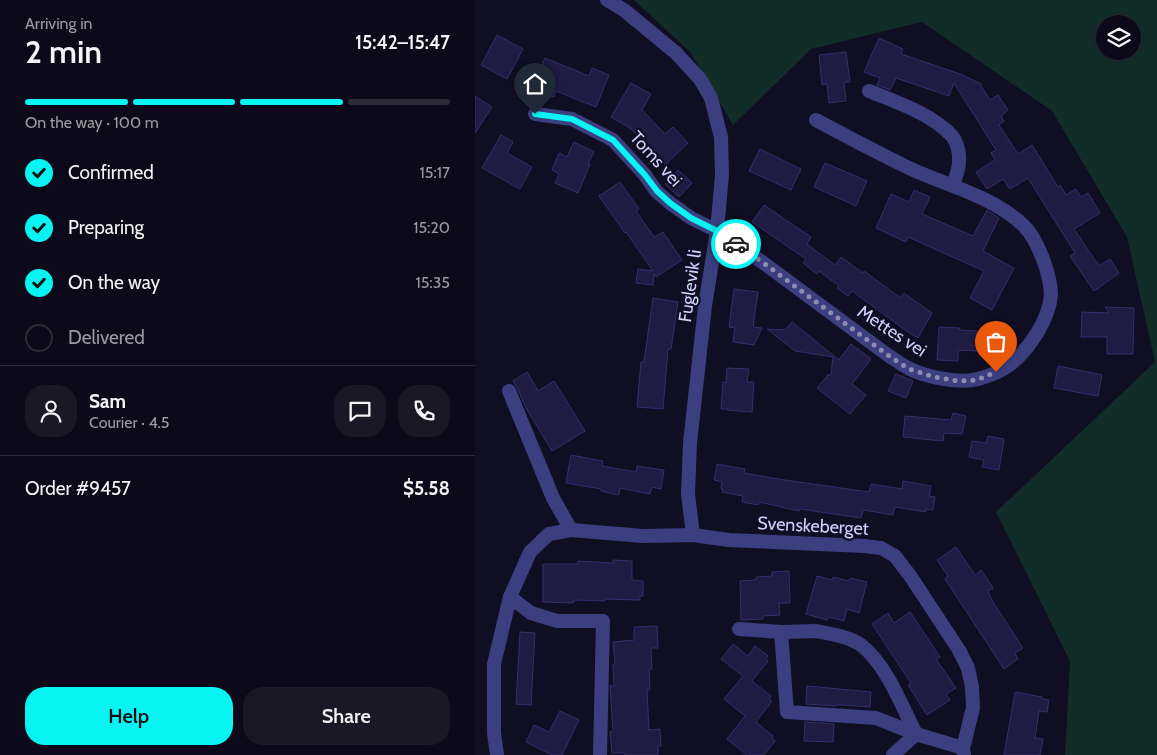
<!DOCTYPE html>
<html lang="en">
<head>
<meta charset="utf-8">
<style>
  body { margin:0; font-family:Cabin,sans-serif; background:#1a1827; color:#f1f3f6; height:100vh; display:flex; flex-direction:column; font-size:19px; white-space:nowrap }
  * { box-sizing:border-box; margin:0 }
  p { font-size:16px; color:#9a9aa2 }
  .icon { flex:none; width:28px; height:28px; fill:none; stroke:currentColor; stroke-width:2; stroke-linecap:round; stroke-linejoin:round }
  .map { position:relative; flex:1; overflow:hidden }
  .side { display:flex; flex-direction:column; background:#0c0a1a; width:475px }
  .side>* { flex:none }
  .buttons { position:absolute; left:621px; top:15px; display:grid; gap:10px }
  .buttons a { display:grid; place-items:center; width:45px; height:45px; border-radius:50%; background:#0c0a1a; box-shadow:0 1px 4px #0004,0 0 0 1px #2c2b39; font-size:25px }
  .pin { position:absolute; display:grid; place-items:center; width:42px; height:42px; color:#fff; margin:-51px -21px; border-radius:50% 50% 50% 0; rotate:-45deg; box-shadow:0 0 5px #0007 }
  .pin .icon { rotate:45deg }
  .courier { position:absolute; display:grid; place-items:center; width:50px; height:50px; margin:-25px; border:4px solid #07f4f2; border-radius:50%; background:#fff; color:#222; box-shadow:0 1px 6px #0007 }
  .headline em { font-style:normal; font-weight:600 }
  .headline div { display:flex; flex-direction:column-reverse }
  .headline { display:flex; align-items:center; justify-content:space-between; height:85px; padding:0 25px }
  h1 { font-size:32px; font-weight:600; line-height:38px }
  .bar { display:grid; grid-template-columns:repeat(4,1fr); gap:8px 5px; align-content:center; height:60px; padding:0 25px }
  .bar i { height:6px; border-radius:4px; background:#2c2b39 }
  .bar .selected { background:#07f4f2 }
  .bar p { grid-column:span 4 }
  .line { display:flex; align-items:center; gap:12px; padding:0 25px; border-top:1px solid #2c2b39 }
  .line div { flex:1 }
  .round { display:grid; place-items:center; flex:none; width:52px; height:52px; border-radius:20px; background:#1a1827 }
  ol { padding:0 25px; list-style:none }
  li { display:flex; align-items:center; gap:15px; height:55px }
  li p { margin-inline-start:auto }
  li .icon { padding:5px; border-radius:50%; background:#07f4f2; color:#111; stroke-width:4 }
  li:last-child { color:#9a9aa2 }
  li i { width:28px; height:28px; border:2px solid #2c2b39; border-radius:50% }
  .action { display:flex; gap:10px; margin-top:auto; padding:10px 25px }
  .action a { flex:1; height:58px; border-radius:20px; background:#07f4f2; color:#111; font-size:20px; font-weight:600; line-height:58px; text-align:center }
  .action a+a { background:#1a1827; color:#f1f3f6 }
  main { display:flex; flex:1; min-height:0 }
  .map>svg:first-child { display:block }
  .green { fill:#122c28; fill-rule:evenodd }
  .building { fill:#1f1b43; stroke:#342e6e }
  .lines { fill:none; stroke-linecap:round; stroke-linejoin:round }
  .minor { stroke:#3b3f80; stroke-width:14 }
  .done { stroke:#8d8db1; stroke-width:5; stroke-dasharray:0 9 }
  .route { stroke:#07f4f2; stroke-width:6 }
  .labels { text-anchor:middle; stroke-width:4.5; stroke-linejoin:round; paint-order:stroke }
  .street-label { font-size:18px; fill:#d1d1fe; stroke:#100e22 }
</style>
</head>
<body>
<main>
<section class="side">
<div class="headline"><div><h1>2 min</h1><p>Arriving in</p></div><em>15:42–15:47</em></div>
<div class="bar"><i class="selected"></i><i class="selected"></i><i class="selected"></i><i></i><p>On the way · 100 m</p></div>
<ol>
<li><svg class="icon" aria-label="check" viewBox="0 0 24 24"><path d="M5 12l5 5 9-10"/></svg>Confirmed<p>15:17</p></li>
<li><svg class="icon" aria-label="check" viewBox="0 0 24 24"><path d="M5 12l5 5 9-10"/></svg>Preparing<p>15:20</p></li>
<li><svg class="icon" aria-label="check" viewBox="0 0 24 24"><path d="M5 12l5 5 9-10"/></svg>On the way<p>15:35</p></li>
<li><i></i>Delivered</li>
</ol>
<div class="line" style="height:90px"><a class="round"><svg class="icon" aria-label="person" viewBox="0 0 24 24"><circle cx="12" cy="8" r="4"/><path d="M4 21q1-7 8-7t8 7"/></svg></a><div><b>Sam</b><p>Courier · 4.5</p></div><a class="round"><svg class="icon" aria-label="chat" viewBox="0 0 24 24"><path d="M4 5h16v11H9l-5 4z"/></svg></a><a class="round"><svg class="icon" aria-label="phone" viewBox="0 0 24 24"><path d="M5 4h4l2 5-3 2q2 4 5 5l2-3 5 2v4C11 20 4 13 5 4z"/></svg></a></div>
<div class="line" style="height:65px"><div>Order #9457</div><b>$5.58</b></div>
<div class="action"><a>Help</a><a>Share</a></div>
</section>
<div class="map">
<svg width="682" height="755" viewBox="0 0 682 755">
  <rect width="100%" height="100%" fill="#100e22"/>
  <path class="green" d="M159,0h523v755h-92l5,-94 -74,-149 159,-150 -28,-125 -75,-126 -130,-89 -111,27 -78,76 -42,-72zM630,24h28v27h-28z"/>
  <g class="building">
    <polygon points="22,35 48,49 32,79 6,65"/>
    <polygon points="404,38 428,49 426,54 488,75 506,84 506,86 515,100 523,95 533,110 526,116 529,121 524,125 543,154 557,145 583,187 585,185 591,195 601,189 606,197 613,193 625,213 599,229 624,266 635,259 644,273 619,291 595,256 600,253 553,178 535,189 528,179 512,189 501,172 520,160 516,153 521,150 479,83 474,96 421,78 415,90 402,85 405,78 389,72"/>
    <polygon points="371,52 375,82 369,82 371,101 354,103 352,84 347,85 344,55"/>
    <polygon points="70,58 114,76 117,68 134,75 121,107 81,91 79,97 58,89"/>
    <polygon points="156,83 176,94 167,110 190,134 198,127 213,143 190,165 155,128 136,117"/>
    <polygon points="0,96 17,107 0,133"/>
    <polygon points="26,135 38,142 32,153 57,167 45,189 7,168"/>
    <polygon points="99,142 119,152 113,164 115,164 103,193 80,183 84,174 77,170 84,153 92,157"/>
    <polygon points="285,149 326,169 316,190 274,171"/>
    <polygon points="350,163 392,181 381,206 339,187"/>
    <polygon points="203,170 217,183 204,197 190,184"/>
    <polygon points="145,182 164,209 161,211 179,237 188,232 207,260 181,277 179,274 178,285 161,283 163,269 178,271 151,232 150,233 124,196"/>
    <polygon points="439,190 455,197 447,214 498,236 512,210 524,218 508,251 539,268 517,310 495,298 509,271 433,237 431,242 401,228 416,194 434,202"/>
    <polygon points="289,205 336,237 332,244 360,265 366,257 388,273 389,271 426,298 429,293 457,313 443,338 433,332 377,291 373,296 362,288 364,286 344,271 342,274 328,263 331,259 277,222"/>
    <polygon points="259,289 283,292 278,327 287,328 279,345 258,342 260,328 254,327"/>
    <polygon points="178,298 203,302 196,349 193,349 188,409 162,407 166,362 169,362"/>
    <polygon points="630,307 659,308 658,354 632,354 632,337 606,337 607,312 634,313"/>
    <polygon points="317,322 364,360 376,344 396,359 377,384 391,395 375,414 342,388 353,375 356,375 358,357 320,351 292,329 310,330"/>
    <polygon points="464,327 485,328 484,330 503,331 502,351 483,350 483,361 462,360"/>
    <polygon points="583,366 627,375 623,396 579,388"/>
    <polygon points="252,368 274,369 272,382 279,382 277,412 252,410 253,409 246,409 248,382 251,383"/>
    <polygon points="52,372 63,391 79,381 110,431 77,451 51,408 44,392 38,381"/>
    <polygon points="421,374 438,381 431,398 413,391"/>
    <polygon points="478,413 491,416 487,434 469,433 468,441 428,437 430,416 476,420"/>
    <polygon points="513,436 529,439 524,470 507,467 509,460 494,457 497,441 511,443"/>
    <polygon points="96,455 128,461 127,466 161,472 162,466 189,470 186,489 177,487 175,494 145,488 144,495 126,491 126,489 91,483"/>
    <polygon points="242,464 270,469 269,473 303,479 394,492 396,484 427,489 428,481 456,486 454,496 460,497 458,510 451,509 451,512 420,507 418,515 388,510 386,518 325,509 324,511 284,502 283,505 267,502 268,496 247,492 248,489 246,489 247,482 239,480"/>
    <polygon points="481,547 500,575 506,570 518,588 513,591 518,602 548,648 540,653 543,659 529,669 470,579 473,576 462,560"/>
    <polygon points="138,560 157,561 157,580 168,581 168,596 165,596 165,600 130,599 130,601 99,600 99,602 96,603 68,602 68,564 103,564 103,561 138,563"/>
    <polygon points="314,571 315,603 304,603 305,615 288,616 288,619 266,620 265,581 281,580 281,577 297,576 297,572"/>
    <polygon points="342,576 358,580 358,577 374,581 375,578 392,582 384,613 372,609 369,621 354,617 352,620 331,614"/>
    <polygon points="435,612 465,657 461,659 481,688 471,694 475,700 452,715 433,685 436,683 397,624 413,613 419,623"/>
    <polygon points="182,626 183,648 176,648 177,669 174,669 175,690 172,690 174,730 185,729 186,746 183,746 183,755 150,755 150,753 137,753 135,732 138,731 135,686 139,686 138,664 140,664 138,642 159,640 159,627"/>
    <polygon points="45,632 60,633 56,705 41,704"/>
    <polygon points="258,644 273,656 280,646 293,656 291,658 293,661 277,681 296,696 294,699 297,701 281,722 298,736 297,738 300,741 289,755 272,755 252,739 270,716 249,699 268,676 246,659"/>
    <polygon points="332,686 396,692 395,707 367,705 360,705 360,706 331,704"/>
    <polygon points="540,692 567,697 567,699 574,700 572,712 564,711 560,738 568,739 565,755 529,755"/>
    <polygon points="85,711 104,720 87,755 77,755 51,742 59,725 74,732"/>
    <polygon points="330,722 359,724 358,742 329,741"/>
  </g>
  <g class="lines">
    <g class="minor">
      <polyline points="132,0 149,10 201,53 225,79 236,98 246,137 247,175 242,231 230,306 215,443 213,494 218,535"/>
      <path d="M394,91c27,11 63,23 83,45 5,6 8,18 7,26 0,8 -4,16 -6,23"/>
      <path d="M60,114l37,5 41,21 32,35 11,16 14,12 21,15 26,13 48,33 124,92c7,4 13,9 19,12 17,9 52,16 70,11 11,-3 26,-9 34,-16 18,-15 37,-44 39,-68 0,-12 -4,-25 -8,-36 -5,-12 -10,-24 -19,-33 -30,-30 -80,-41 -117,-59 -31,-15 -61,-31 -91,-47"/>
      <polyline points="34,391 78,498 96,530"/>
      <polyline points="35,597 56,613 82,621 128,621 125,755"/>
      <polyline points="264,629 306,632"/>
      <path d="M341,631c15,3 32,5 45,14 25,19 41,61 55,89l-40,-16 -89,-6 -6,-80z"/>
      <polyline points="22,755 19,733 19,664 35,597 55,552 74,534 96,530 168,536 218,535 254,540 389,546 406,548 420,556 436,577 484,650 493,668 497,687 498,708 488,748 489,755"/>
      <polyline points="418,755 441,734 488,748"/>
    </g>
  </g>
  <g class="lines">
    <polyline class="done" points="261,244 290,264 414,356 434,369 459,377 483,381 502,380 521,372"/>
    <polyline class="route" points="60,114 97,119 138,140 170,175 182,191 195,203 216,218 242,231 261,244"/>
  </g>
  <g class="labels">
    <g class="street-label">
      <text transform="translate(181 159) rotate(48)" y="6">Toms vei</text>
      <text transform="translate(215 286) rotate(-82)" y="6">Fuglevik li</text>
      <text transform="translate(417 331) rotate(33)" y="6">Mettes vei</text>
      <text transform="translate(338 526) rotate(3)" y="6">Svenskeberget</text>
    </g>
  </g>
</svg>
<div class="buttons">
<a><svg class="icon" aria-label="layers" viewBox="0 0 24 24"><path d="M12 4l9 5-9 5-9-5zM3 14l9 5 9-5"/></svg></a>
</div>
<div class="pin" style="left:521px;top:372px;background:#ea580c"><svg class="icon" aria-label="bag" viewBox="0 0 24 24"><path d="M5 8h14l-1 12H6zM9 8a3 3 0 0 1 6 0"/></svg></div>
<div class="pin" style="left:60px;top:114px;background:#1f2937"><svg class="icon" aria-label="home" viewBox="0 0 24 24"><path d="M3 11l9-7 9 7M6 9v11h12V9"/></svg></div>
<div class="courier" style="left:261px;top:244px"><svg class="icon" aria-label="car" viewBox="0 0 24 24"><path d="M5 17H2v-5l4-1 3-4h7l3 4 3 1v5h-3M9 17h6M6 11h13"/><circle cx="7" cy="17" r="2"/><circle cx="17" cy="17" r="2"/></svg></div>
</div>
</main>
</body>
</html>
